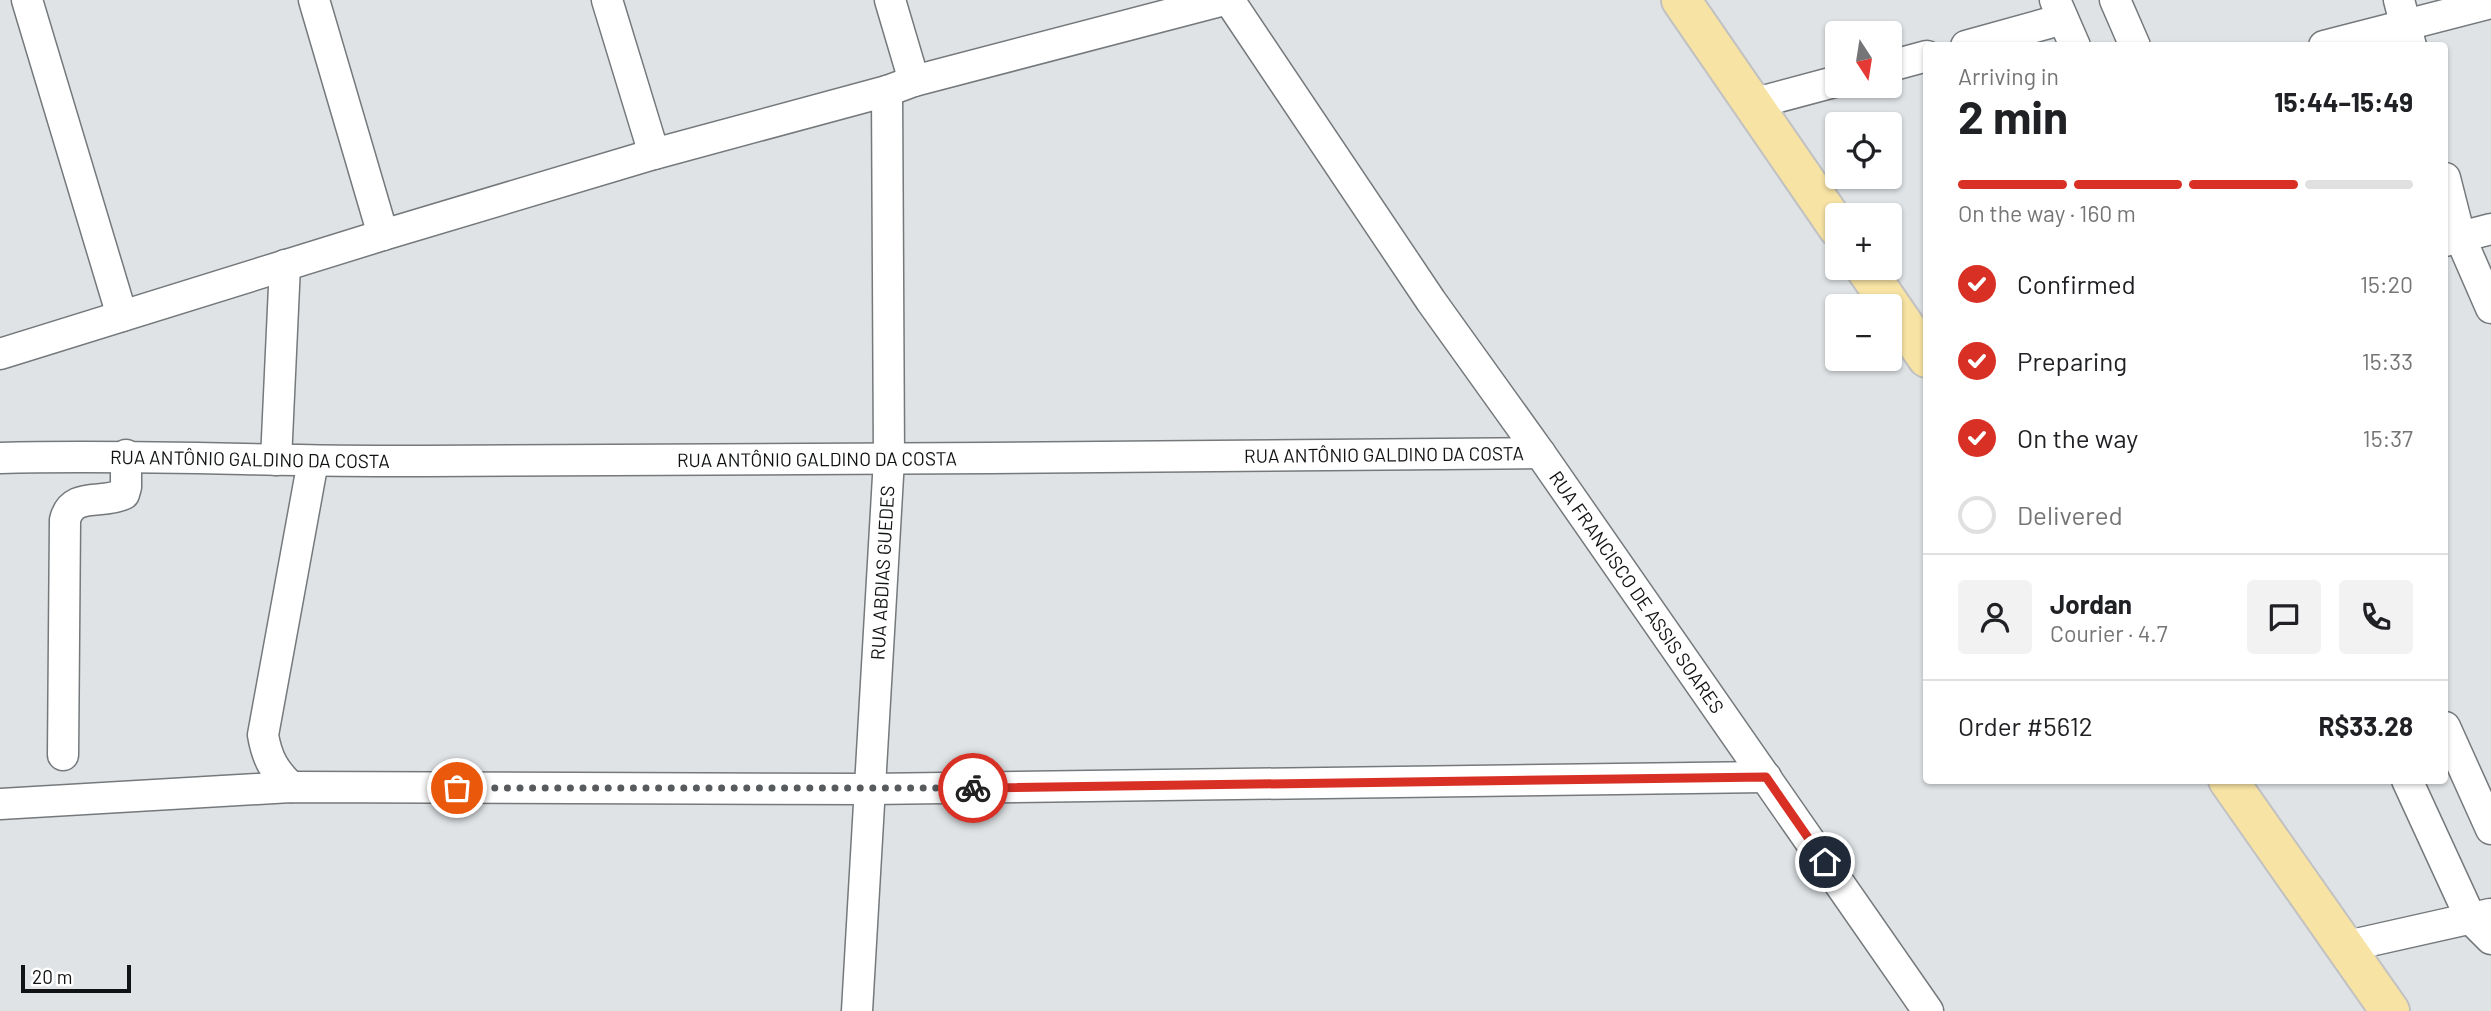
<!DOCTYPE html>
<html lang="en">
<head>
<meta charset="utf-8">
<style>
  body { margin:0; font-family:Barlow,sans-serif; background:#f2f2f2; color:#202124; height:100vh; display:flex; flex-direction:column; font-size:26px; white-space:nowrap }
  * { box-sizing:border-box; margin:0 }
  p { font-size:23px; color:#757577 }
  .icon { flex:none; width:38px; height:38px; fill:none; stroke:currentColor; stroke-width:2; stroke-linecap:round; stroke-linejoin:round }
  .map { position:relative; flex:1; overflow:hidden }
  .drawer { position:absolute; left:1923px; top:42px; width:525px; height:742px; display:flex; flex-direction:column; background:#fff; border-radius:7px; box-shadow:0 2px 5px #0004 }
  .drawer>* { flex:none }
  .needle { width:46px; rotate:168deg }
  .fabs { position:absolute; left:1825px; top:21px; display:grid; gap:14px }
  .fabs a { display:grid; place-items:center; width:77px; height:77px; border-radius:7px; background:#fff; box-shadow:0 2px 5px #0004; font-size:35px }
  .scale { position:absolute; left:21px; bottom:18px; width:110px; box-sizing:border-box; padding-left:7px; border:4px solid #101213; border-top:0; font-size:19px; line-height:24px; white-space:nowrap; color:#101213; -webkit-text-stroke:5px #fff; paint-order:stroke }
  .pin { position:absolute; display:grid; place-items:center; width:60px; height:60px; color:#fff; margin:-30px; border:4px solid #fff; border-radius:50%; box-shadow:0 2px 7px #0007 }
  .courier { position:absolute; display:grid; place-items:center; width:70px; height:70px; margin:-35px; border:5px solid #d93025; border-radius:50%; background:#fff; color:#222; box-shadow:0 2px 9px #0007 }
  .head em { font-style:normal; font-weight:700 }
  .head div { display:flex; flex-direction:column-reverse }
  .head { display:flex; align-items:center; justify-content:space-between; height:119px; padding:0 35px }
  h1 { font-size:46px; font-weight:700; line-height:52px }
  .bar { display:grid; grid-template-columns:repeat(4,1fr); gap:10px 7px; align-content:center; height:84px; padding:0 35px }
  .bar i { height:9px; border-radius:5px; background:#e0e0e0 }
  .bar .selected { background:#d93025 }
  .bar p { grid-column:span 4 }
  .line { display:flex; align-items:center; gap:18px; padding:0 35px; border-top:2px solid #e0e0e0 }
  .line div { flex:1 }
  .round { display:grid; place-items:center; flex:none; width:74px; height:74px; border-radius:7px; background:#f2f2f2 }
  ol { padding:0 35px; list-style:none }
  li { display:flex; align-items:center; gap:21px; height:77px }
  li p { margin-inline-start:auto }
  li .icon { padding:7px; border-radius:50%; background:#d93025; color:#fff; stroke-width:4 }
  li:last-child { color:#757577 }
  li i { width:38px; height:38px; border:4px solid #e0e0e0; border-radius:50% }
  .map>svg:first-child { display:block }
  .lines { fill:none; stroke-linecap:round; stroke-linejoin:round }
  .street-casing { stroke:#75797b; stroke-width:33 }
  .primary-casing { stroke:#c1c1c2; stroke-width:42 }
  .street { stroke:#fff; stroke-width:30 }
  .primary { stroke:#f7e3a4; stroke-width:38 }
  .done { stroke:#585b5d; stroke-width:7; stroke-dasharray:0 12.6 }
  .route { stroke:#d93025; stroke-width:9 }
  .labels { text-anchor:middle; stroke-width:7; stroke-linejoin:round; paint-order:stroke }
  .street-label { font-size:19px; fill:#101213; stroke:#fff }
</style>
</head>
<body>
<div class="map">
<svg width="2491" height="1011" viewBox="0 0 2491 1011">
  <rect width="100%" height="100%" fill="#dfe3e6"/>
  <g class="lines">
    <g class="street-casing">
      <g id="street">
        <polyline points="27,0 122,316"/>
        <polyline points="314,0 383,235"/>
        <polyline points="607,0 654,154"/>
        <polyline points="890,0 914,81"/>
        <path id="s1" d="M1229,0l202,301 109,152 388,558"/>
        <polyline points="2055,0 2075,46"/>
        <polyline points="2115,0 2135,46"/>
        <polyline points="2399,0 2411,46"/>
        <polyline points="1966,46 2063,19"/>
        <polyline points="2324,46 2491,3"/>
        <polyline points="1890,66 1927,56"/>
        <polyline points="1752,104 1838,81"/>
        <polyline points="2445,178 2460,237 2491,308"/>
        <polyline points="2445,241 2491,229"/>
        <polyline points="0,354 383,235 654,154 887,91 914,81 1224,0"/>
        <path id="s2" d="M0,458c142,-4 284,4 426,3 371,-1 743,-4 1114,-8"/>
        <polyline points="276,460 285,265"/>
        <polyline points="2445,727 2491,829"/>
        <path d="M63,755l2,-235c7,-29 37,-15 59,-26l2,-7v-32"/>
        <polyline points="2407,780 2471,919 2491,939"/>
        <path d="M291,787c-17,-16 -24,-29 -28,-52l50,-274"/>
        <polyline points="0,804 291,787 870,789 1766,777"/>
        <polyline points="2343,947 2490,914"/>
        <path id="s3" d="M857,1011l32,-552 -2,-368"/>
      </g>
    </g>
    <g class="primary-casing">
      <g id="primary">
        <polyline points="1681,0 1838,228"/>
        <polyline points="1865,268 1927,358"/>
        <polyline points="2228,780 2390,1011"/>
      </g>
    </g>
    <use href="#street" class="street"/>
    <use href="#primary" class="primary"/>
  </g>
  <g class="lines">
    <polyline class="done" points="457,788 973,788"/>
    <polyline class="route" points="973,788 1766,777 1825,862"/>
  </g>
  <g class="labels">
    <g class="street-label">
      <text dy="7" stroke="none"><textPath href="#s2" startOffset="1384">RUA ANTÔNIO GALDINO DA COSTA</textPath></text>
      <text dy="7" stroke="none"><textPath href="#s2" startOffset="250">RUA ANTÔNIO GALDINO DA COSTA</textPath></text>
      <text dy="7" stroke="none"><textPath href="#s2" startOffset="817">RUA ANTÔNIO GALDINO DA COSTA</textPath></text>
      <text dy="7" stroke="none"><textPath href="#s3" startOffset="439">RUA ABDIAS GUEDES</textPath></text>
      <text dy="7" stroke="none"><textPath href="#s1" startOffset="719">RUA FRANCISCO DE ASSIS SOARES</textPath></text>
    </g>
  </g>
</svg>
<div class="fabs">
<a><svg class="needle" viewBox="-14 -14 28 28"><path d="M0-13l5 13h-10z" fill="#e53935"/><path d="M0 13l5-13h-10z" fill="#757577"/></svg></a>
<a><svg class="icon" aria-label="locate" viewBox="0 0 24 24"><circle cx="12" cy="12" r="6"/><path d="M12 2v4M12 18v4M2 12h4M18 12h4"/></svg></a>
<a>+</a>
<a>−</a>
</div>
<div class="scale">20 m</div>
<div class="pin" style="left:457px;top:788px;background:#ea580c"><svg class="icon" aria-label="bag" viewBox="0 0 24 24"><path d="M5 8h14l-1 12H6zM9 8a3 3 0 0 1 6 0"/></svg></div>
<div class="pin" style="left:1825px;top:862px;background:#1f2937"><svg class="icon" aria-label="home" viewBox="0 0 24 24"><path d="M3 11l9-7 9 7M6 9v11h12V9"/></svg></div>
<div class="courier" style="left:973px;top:788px"><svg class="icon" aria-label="bike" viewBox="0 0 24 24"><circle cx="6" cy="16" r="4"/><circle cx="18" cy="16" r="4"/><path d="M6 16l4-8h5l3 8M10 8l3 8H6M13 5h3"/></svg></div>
<section class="drawer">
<div class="head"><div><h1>2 min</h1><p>Arriving in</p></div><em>15:44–15:49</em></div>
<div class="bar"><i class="selected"></i><i class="selected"></i><i class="selected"></i><i></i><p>On the way · 160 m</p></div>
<ol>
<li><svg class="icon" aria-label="check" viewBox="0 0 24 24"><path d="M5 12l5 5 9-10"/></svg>Confirmed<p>15:20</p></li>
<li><svg class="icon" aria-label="check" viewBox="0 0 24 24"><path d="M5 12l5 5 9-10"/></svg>Preparing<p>15:33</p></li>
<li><svg class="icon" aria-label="check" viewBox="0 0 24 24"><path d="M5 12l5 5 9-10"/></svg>On the way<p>15:37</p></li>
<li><i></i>Delivered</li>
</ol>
<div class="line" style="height:126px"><a class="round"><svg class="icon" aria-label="person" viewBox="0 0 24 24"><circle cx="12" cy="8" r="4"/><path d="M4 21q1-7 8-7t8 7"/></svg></a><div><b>Jordan</b><p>Courier · 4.7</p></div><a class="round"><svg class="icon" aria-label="chat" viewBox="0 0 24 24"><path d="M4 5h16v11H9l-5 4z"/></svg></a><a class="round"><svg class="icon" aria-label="phone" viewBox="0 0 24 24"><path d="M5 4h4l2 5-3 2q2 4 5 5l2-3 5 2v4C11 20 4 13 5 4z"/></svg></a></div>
<div class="line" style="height:91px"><div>Order #5612</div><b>R$33.28</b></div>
</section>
</div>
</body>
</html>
